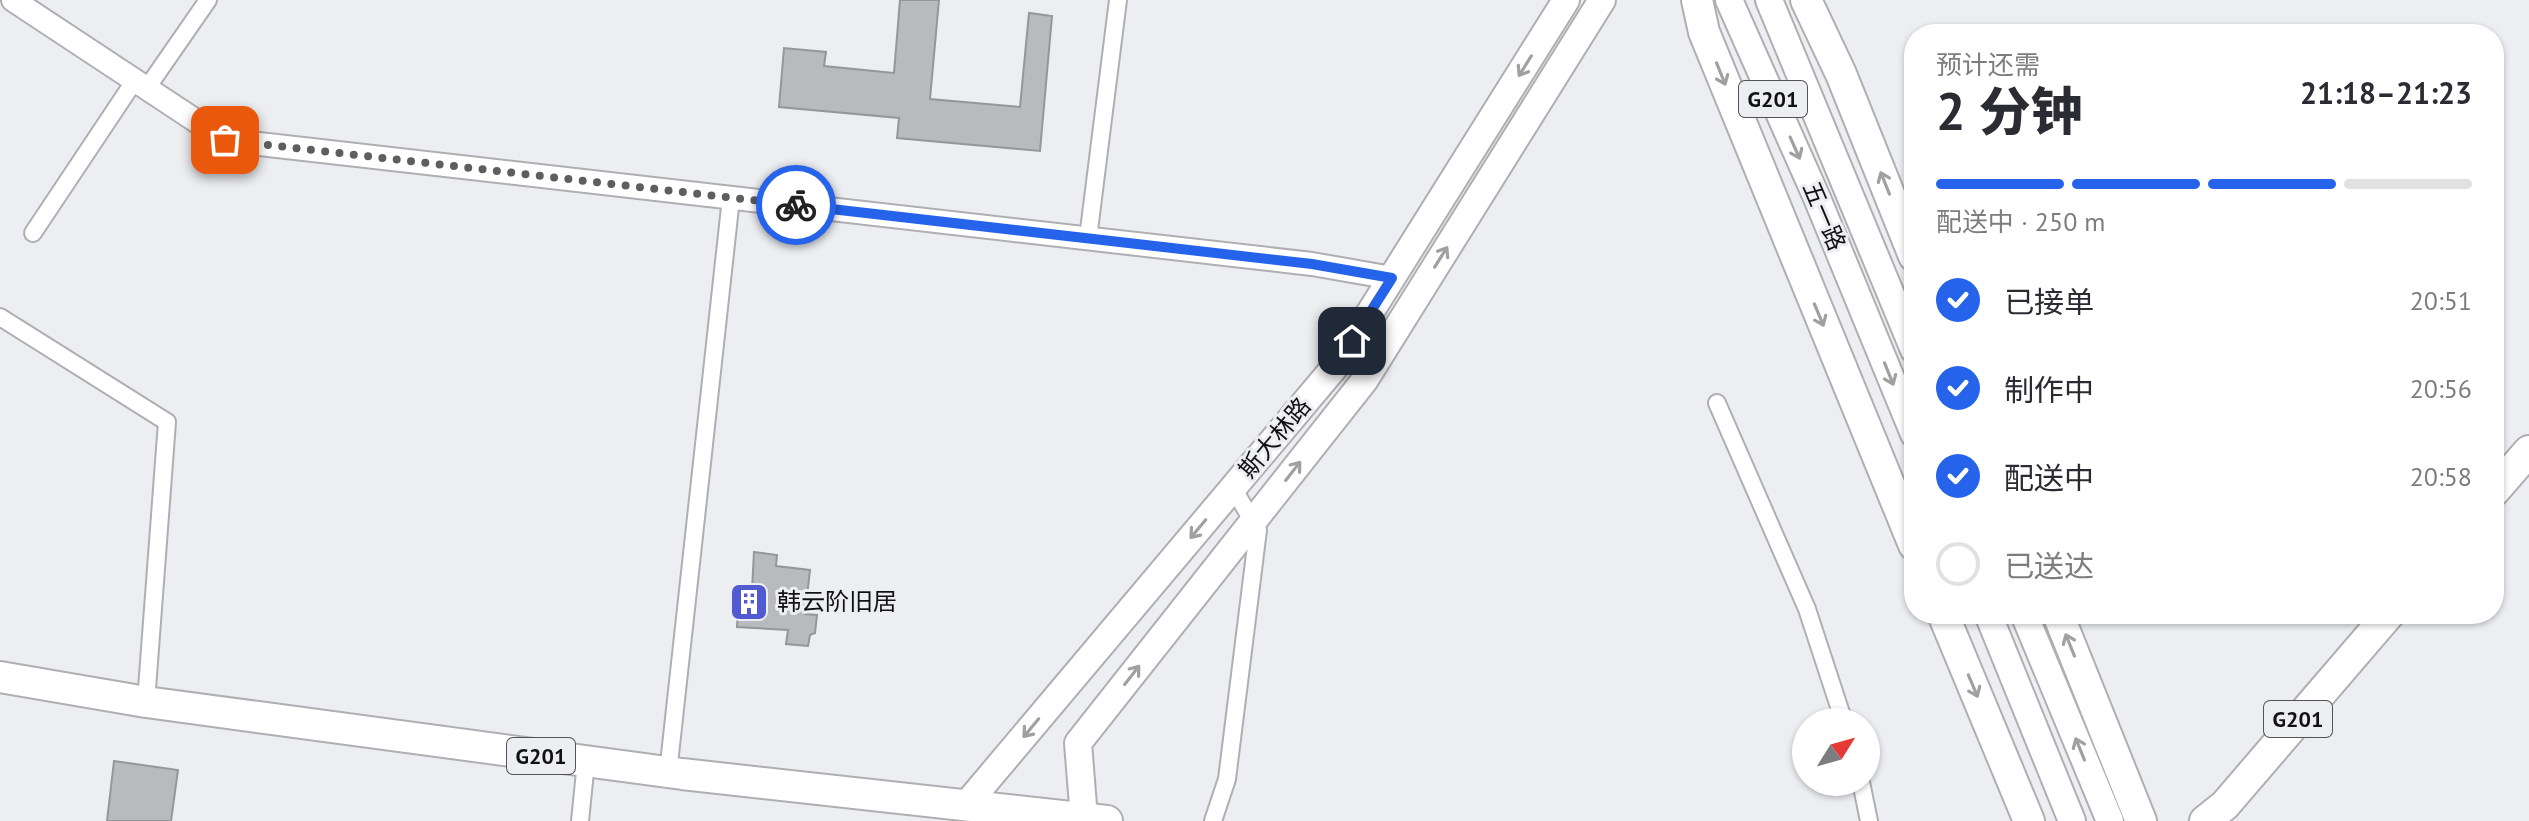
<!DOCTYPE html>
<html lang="zh">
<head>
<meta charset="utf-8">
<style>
  body { margin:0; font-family:"PT Sans","Noto Sans SC",sans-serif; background:#f7f7f7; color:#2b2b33; height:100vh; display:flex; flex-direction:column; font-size:30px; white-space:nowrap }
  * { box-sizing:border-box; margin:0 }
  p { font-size:26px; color:#7c7c81 }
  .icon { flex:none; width:44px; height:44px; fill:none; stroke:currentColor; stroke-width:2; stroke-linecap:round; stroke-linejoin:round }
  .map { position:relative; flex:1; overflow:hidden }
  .sheet { position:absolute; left:1904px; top:24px; width:600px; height:600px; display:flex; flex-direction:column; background:#fff; border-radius:32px; box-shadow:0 2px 6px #0004 }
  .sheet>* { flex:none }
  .needle { width:52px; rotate:53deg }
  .buttons { position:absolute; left:1792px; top:708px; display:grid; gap:16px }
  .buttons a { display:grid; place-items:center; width:88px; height:88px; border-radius:50%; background:#fff; box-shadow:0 2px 6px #0004; font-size:40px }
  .pin { position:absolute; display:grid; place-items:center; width:68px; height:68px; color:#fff; margin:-34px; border-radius:16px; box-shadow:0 4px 12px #0006 }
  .courier { position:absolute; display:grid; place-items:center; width:80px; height:80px; margin:-40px; border:6px solid #2563eb; border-radius:50%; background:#fff; color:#222; box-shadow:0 2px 10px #0007 }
  .head em { font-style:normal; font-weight:800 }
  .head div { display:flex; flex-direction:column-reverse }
  .head { display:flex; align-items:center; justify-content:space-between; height:136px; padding:0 32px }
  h1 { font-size:52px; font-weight:800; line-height:60px }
  .bar { display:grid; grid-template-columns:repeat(4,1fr); gap:12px 8px; align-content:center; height:96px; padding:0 32px }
  .bar i { height:10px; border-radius:6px; background:#e1e1e2 }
  .bar .current { background:#2563eb }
  .bar p { grid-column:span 4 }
  ol { padding:0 32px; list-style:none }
  li { display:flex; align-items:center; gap:24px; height:88px }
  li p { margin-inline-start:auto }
  li .icon { padding:8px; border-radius:50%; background:#2563eb; color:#fff; stroke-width:4 }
  li:last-child { color:#7c7c81 }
  li i { width:44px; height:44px; border:4px solid #e1e1e2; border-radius:50% }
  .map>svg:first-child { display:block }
  .building { fill:#b9babe; stroke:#95969a; stroke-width:2 }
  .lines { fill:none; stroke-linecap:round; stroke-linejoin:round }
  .street-casing { stroke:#afafb3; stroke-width:20 }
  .secondary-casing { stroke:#afafb3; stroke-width:26 }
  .primary-casing { stroke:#afafb3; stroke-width:30 }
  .highway-casing { stroke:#afafb3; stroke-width:34 }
  .street { stroke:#fff; stroke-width:16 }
  .secondary { stroke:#fff; stroke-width:22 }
  .primary { stroke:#fff; stroke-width:26 }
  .highway { stroke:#fff; stroke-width:30 }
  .oneway { stroke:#a0a0a1 }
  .done { stroke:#5e5e61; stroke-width:8; stroke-dasharray:0 14.4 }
  .route { stroke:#2563eb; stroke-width:10 }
  .labels { text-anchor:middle; stroke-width:6; stroke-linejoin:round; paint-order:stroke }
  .shield { fill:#edeef2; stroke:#535356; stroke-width:2 }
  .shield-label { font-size:22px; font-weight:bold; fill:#111113 }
  .street-label { font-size:24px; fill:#111113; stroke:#edeef2 }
  .poi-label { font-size:24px; fill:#111113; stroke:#edeef2; text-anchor:start }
</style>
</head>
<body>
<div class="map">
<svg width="2529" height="821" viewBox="0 0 2529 821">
  <rect width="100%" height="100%" fill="#edeef2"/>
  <g class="building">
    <polygon points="900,0 939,0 930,99 1020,107 1029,13 1052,16 1040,151 897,138 899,118 779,107 784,48 826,52 824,66 894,73"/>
    <polygon points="754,552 777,555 776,566 810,570 805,614 817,615 815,633 810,635 808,646 786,644 788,630 737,627 739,589 752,590"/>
    <polygon points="114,761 178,770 171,821 107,821"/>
  </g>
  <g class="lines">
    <g class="street-casing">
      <g id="street">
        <polyline points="147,88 208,0"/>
        <polyline points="33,233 135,80"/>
        <polyline points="1088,238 1118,0"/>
        <polyline points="0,317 167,422 146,702"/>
        <polyline points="1717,403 1807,609 1844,722"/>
        <polyline points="668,773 731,198"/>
        <polyline points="1861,782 1869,821"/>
        <polyline points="580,821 586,762"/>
        <polyline points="1213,821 1227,779 1258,530 1233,488"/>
      </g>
    </g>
    <g class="secondary-casing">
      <polyline id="secondary" points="13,0 225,140 1312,264 1392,278"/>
    </g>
    <g class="primary-casing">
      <g id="primary">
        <polyline points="1729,0 1817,198 1914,434"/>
        <polyline points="1769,0 1914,350"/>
        <polyline points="1988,614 2072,821"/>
        <polyline points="2024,614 2110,821"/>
        <polyline points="966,805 1339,362 1566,0"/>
        <polyline points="1084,818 1078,743 1364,381 1602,0"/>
      </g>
    </g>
    <g class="highway-casing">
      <g id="highway">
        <polyline points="1697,0 1704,32 1914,545"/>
        <polyline points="1806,0 1841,74 1914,256"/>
        <polyline points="2494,491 2529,451"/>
        <polyline points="1943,614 2029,821"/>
        <polyline points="2058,614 2141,821"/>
        <polyline points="0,677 146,702 682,774 1107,821"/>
        <polyline points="2205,821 2225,805 2389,614"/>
      </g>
    </g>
    <use href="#street" class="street"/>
    <use href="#secondary" class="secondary"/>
    <use href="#primary" class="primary"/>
    <use href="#highway" class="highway"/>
  </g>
  <defs><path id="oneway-shaft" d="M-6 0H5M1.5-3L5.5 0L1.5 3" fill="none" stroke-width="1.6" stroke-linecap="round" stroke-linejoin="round" transform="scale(2)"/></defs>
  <g class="oneway">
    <use href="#oneway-shaft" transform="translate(1525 66) rotate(122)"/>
    <use href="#oneway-shaft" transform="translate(1721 74) rotate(68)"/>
    <use href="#oneway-shaft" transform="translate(1795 148) rotate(66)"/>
    <use href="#oneway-shaft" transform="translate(1885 183) rotate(-112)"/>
    <use href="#oneway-shaft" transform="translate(1441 257) rotate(-58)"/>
    <use href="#oneway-shaft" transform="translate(1819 315) rotate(67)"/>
    <use href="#oneway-shaft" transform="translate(1889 374) rotate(68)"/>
    <use href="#oneway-shaft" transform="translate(1293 471) rotate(-52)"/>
    <use href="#oneway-shaft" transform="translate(1198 529) rotate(130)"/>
    <use href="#oneway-shaft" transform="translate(2070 645) rotate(-112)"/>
    <use href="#oneway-shaft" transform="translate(1132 675) rotate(-52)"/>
    <use href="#oneway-shaft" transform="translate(1973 686) rotate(67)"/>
    <use href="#oneway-shaft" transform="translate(1031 728) rotate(130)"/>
    <use href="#oneway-shaft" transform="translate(2080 749) rotate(-112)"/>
  </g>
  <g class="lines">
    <polyline class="done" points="225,140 796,205"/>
    <polyline class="route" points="796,205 1312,264 1392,278 1352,341"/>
  </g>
  <defs>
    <g id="building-square" transform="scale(2)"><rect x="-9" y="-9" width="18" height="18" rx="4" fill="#515ad0" stroke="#edeef2"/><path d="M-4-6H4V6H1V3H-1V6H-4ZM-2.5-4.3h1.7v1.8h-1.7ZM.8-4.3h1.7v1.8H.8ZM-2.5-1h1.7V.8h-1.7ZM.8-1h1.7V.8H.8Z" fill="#fff"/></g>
  </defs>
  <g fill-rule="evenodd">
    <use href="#building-square" x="749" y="602"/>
  </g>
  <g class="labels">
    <g class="shield">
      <rect x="1739" y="81" width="68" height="36" rx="6"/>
      <rect x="2264" y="701" width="68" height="36" rx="6"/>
      <rect x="507" y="738" width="68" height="36" rx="6"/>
    </g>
    <g class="shield-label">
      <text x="1773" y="107">G201</text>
      <text x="2298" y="727">G201</text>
      <text x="541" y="764">G201</text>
    </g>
    <g class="street-label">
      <text transform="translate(1824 216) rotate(67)" y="8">五一路</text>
      <text transform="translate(1275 438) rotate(-50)" y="8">斯大林路</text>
    </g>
    <g class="poi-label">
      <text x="777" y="610">韩云阶旧居</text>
    </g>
  </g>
</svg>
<div class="buttons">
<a><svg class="needle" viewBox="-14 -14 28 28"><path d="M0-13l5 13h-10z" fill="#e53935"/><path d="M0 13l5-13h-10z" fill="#7c7c81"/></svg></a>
</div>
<div class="pin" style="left:225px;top:140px;background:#ea580c"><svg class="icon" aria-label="bag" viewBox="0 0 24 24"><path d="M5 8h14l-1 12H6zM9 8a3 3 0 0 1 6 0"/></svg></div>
<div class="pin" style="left:1352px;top:341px;background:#1f2937"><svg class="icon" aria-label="home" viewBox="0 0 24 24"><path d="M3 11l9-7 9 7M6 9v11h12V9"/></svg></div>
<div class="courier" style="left:796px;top:205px"><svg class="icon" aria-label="bike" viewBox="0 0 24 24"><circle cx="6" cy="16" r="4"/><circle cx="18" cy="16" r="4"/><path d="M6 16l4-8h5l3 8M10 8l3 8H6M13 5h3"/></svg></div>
<section class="sheet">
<div class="head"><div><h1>2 分钟</h1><p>预计还需</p></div><em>21:18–21:23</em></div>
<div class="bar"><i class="current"></i><i class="current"></i><i class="current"></i><i></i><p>配送中 · 250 m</p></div>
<ol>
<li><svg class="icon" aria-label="check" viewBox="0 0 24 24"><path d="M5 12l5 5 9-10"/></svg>已接单<p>20:51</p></li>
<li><svg class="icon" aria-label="check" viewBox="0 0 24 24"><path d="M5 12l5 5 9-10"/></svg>制作中<p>20:56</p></li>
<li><svg class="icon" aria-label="check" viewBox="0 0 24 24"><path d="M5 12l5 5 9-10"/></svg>配送中<p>20:58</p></li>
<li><i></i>已送达</li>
</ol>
</section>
</div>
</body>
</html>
